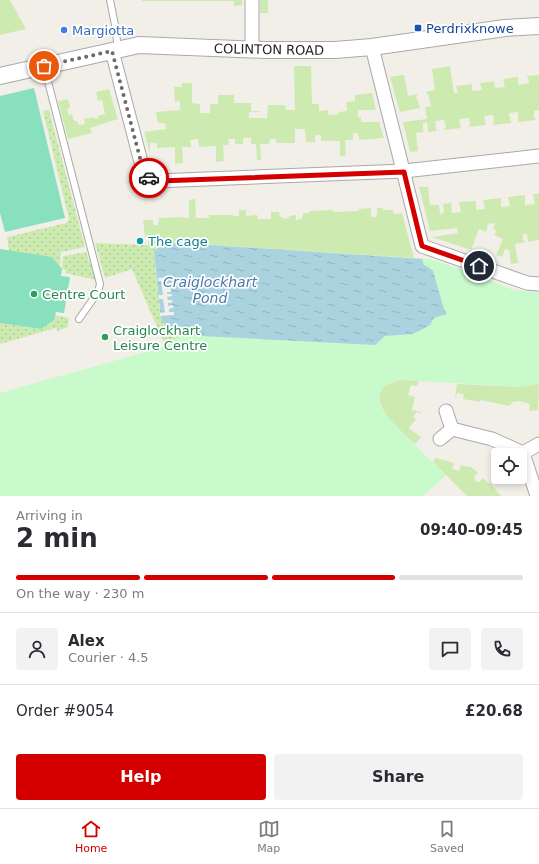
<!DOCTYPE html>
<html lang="en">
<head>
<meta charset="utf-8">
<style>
  body { margin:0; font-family:"DejaVu Sans",sans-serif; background:#f2f2f3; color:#2b2b33; height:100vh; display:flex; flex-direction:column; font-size:15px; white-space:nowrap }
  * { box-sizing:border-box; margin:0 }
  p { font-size:13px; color:#7c7c81 }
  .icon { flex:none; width:22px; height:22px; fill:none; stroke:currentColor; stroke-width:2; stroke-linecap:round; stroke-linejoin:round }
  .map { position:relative; height:496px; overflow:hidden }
  .sheet { display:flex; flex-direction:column; background:#fff; flex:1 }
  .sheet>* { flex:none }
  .fabs { position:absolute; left:491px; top:448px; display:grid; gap:8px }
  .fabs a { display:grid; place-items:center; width:36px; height:36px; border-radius:4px; background:#fff; box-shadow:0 2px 6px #0003; font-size:20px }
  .pin { position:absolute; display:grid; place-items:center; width:34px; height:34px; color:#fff; margin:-17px; border:2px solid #fff; border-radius:50%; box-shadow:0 1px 4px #0007 }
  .courier { position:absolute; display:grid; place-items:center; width:40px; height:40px; margin:-20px; border:3px solid #d40000; border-radius:50%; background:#fff; color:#222; box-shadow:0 1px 5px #0007 }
  .overview em { font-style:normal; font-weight:600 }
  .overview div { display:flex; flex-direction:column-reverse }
  .overview { display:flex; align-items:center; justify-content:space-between; height:68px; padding:0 16px }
  h1 { font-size:26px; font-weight:600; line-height:30px }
  .bar { display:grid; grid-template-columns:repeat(4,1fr); gap:6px 4px; align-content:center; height:48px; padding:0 16px }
  .bar i { height:5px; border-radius:3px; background:#e1e1e2 }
  .bar .current { background:#d40000 }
  .bar p { grid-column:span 4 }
  .line { display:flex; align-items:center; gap:10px; padding:0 16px; border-top:1px solid #e1e1e2 }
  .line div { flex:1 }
  .round { display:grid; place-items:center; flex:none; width:42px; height:42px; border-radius:4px; background:#f2f2f3 }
  .button { display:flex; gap:8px; margin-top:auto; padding:8px 16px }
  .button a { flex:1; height:46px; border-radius:4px; background:#d40000; color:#fff; font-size:16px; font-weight:600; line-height:46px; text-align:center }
  .button a+a { background:#f2f2f3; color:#2b2b33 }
  .dock { display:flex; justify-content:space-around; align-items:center; height:56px; border-top:1px solid #e1e1e2; background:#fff; font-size:11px; color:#7c7c81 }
  .dock a { display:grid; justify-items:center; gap:2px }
  .dock .current { color:#d40000 }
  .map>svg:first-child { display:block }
  .grass { fill:url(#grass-dots) }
  .park { fill:#c8facc }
  .garden { fill:#cdebb0 }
  .pitch { fill:#88e0be }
  .water { fill:url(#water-ripples) }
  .pier { fill:#f2efe9 }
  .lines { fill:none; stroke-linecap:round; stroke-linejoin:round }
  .service-casing { stroke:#a9a9a9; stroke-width:8 }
  .minor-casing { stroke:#a9a9a9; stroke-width:15 }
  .tertiary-casing { stroke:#a9a9a9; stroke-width:18 }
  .service { stroke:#fff; stroke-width:6 }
  .minor { stroke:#fff; stroke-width:13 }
  .tertiary { stroke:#fff; stroke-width:16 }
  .done { stroke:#6b6a68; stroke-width:4; stroke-dasharray:0 7.2 }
  .route { stroke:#d40000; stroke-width:5 }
  .transit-dot { fill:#1a4fb4; stroke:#fff; stroke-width:1.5 }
  .shop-dot { fill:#3f7fe0; stroke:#fff; stroke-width:1.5 }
  .culture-dot { fill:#0f9aa8; stroke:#fff; stroke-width:1.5 }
  .leisure-dot { fill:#2e9e5b; stroke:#fff; stroke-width:1.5 }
  .labels { text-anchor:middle; stroke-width:3.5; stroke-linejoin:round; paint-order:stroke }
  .transit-label { font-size:13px; fill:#164399; stroke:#fff; text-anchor:start }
  .shop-label { font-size:13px; fill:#366cbe; stroke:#fff; text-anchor:start }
  .street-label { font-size:13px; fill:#222; stroke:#fff }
  .culture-label { font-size:13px; fill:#0d838f; stroke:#fff; text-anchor:start }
  .leisure-label { font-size:13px; fill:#27864d; stroke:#fff; text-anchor:start }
  .water-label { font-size:14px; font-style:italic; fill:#4a7aab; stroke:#fff }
</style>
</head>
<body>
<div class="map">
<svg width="539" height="496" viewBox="0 0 539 496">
  <defs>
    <pattern id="grass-dots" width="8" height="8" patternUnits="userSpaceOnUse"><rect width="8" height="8" fill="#cdebb0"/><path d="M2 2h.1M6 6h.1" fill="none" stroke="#b0c997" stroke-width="1.8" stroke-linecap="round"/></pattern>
    <pattern id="water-ripples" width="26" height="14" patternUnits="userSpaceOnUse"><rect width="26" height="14" fill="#aad3df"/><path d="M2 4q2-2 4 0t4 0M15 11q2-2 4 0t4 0" fill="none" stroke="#92b5bf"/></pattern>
  </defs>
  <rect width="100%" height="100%" fill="#f2efe9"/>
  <g class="grass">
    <polygon points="49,110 85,247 61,252 60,267 52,257 9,251 7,237 66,223 69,219 43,111"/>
    <path d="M149,238l19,4 -7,3 -7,7 6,61c2,13 10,18 22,22l-17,10 -33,-76 -27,9 -10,-35 53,2z"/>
    <polygon points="86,252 96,280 65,273 66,270 62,269 63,256"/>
    <polygon points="55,315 69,318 68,324 68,327 57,331 56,328 0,344 0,323 41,329 54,320"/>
  </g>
  <path class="park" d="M168,242l262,17 48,16 35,15 26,2v92l-18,3 -120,-7c-11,2 -24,9 -22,22 4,14 54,60 67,73l-23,21h-423v-103l163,-46 19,-12 -15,-7 -6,-9 -7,-67 7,-7z"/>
  <g class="garden">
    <polygon points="0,0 10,0 26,29 0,35"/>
    <polygon points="142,0 242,0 242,5 234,6 234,1 142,1"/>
    <rect x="260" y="0" width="8" height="13"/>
    <polygon points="294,66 311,66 312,104 319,104 319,111 328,110 328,115 339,114 339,112 347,111 346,102 355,101 355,95 372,93 376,110 358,110 358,117 361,117 361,122 379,122 384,138 359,140 358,133 353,133 353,140 345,140 346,155 340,157 340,141 321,141 321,135 315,135 315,142 306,142 305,129 295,129 295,143 276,143 276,139 270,139 269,144 260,144 261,160 257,160 256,144 251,144 251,138 243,138 243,144 235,144 235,139 228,139 229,145 223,145 224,161 216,162 216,146 199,147 198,139 190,140 191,147 182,147 183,163 175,164 175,147 157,148 157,143 150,143 150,153 144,132 166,129 165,123 158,123 156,112 180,110 180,101 175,102 174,87 182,87 182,83 192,83 192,103 200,104 200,113 210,113 210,104 218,104 218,95 234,95 234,103 251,103 251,111 259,111 259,112 249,112 249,118 267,118 268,105 285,105 286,110 295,110"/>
    <polygon points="450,66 454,93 458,93 456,86 472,84 472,91 482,90 480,83 495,81 494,82 495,88 505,87 503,79 518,77 518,85 529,83 528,78 526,76 539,75 539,110 534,111 534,117 536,120 518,122 518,112 509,113 510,120 512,123 493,125 494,121 493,115 484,116 486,125 469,127 470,125 469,118 459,119 460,125 462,128 444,130 446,127 444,120 435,121 436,128 437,131 428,132 427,122 423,123 423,129 424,132 416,133 418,151 410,152 403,122 427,119 425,107 431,106 428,94 427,94 426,92 435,90 432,69"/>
    <polygon points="404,75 408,96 417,94 418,95 416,96 420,108 400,112 390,77"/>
    <polygon points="109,89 118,119 90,128 92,133 68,139 58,101 68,99 70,108 67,109 69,115 72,114 73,119 75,121 77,121 79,125 85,124 84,119 94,117 95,119 98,118 98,116 105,114 102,100 98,101 96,92"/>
    <polygon points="419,187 428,187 430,205 439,205 440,214 444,213 443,204 451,203 452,213 461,212 459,202 476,201 476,210 485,209 483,200 501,198 501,207 510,206 508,197 525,195 525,205 535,204 533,194 539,194 539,240 528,242 527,234 523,234 523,240 526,242 515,244 518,263 511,264 509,250 505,249 502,257 496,255 503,239 494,235 497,231 493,229 495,223 488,224 486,232 479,229 471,250 432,237 458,233 457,228 430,231"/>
    <polygon points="195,199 196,218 209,218 209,215 233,215 233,216 239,216 239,210 246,210 246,216 257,215 258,219 271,219 271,212 279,212 280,217 283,217 283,219 289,218 289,216 296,215 296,220 302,219 303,213 309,213 309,211 333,210 333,212 359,211 359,209 371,208 371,217 377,217 377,208 383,208 383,210 393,210 394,214 402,213 414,258 172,242 145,237 143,220 153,220 153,225 158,225 159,218 183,217 183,218 189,218 189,200"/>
    <path d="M401,380l18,1 -2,5 -6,-1 -3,10 7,2 -3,13 9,2 -1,2 -3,-2 -4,5 3,2 -7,9 12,9 -6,7c-16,-16 -63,-53 -14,-64z"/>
    <polygon points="457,384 521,387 539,384 538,410 529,411 530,404 519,401 513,402 509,406 505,405 480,400 480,402 463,399 464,394 457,393 456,397 455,397"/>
    <polygon points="436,458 454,463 452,469 459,471 461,465 469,467 470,466 478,473 474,477 475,481 479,482 483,478 489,484 490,483 501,496 467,496 433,462"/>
  </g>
  <g class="pitch">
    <polygon points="34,88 65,218 5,232 0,213 0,96"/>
    <polygon points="0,249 52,257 62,269 61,276 70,277 64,313 56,312 54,320 41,329 0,323"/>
  </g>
  <polygon class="water" points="168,242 422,259 424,265 428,267 433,271 444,309 447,314 434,318 430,325 421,330 412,334 385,336 375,345 182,335 174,332 167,328 161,319 154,252 161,245"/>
  <polygon class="pier" points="170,277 170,280 165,281 166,284 170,283 171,286 166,287 166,289 171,289 171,292 167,292 167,294 172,294 172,296 167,297 168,300 172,300 173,302 168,303 168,306 173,305 173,308 169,309 169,312 174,312 174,315 160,316 160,313 165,312 163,299 159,299 159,295 163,295 161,281 158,281 158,278"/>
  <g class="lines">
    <g class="service-casing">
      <g id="service">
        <polyline points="110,0 115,25 118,49"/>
        <polyline points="44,66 100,284 98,292 79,319"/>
      </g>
    </g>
    <g class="minor-casing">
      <g id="minor">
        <polyline points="252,0 252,50"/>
        <polyline points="372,47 422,246 527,283 539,284"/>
        <path d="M112,51l29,111c3,9 5,16 15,19l248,-10 135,-15"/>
        <polyline points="446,411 452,429 492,439 523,453 537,496"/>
        <polyline points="440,439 452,429"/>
        <polyline points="523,453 539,444"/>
      </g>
    </g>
    <g class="tertiary-casing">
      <polyline id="tertiary" points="0,76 139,45 265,50 335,50 372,47 505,28 539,26"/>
    </g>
    <use href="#service" class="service"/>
    <use href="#minor" class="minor"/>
    <use href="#tertiary" class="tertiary"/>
  </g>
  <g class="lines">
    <polyline class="done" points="44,66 112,51 141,162 146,174 149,178"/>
    <polyline class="route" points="149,178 159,181 404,172 422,246 479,266"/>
  </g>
  <rect class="transit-dot" x="414" y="24" width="8" height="8" rx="2"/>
  <circle class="shop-dot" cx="64" cy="30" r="4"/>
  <circle class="culture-dot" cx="140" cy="241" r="4"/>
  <g class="leisure-dot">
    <circle cx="34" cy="294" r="4"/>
    <circle cx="105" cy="337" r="4"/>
  </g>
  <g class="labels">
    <g class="transit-label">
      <text x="426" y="33">Perdrixknowe</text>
    </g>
    <g class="shop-label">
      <text x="72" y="35">Margiotta</text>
    </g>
    <g class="street-label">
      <text transform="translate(269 49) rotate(1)" y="5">COLINTON ROAD</text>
    </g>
    <g class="culture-label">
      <text x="148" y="246">The cage</text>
    </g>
    <g class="leisure-label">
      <text x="42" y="299">Centre Court</text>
      <text x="113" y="335">Craiglockhart<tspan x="113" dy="15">Leisure Centre</tspan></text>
    </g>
    <g class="water-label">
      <text x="210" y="287">Craiglockhart<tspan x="210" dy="16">Pond</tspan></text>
    </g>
  </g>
</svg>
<div class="fabs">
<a><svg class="icon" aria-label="locate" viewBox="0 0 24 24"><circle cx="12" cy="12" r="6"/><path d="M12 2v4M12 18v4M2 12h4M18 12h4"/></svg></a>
</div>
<div class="pin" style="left:44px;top:66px;background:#ea580c"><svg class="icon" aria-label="bag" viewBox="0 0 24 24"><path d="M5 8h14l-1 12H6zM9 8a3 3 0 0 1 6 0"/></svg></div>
<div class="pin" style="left:479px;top:266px;background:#1f2937"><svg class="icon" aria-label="home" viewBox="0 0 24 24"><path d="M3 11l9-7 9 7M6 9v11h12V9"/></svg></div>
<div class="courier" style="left:149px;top:178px"><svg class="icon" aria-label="car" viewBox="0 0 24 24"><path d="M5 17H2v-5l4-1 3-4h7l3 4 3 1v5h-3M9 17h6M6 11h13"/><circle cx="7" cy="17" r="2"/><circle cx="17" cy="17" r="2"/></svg></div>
</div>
<section class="sheet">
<div class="overview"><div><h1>2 min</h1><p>Arriving in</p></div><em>09:40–09:45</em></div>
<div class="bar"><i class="current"></i><i class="current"></i><i class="current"></i><i></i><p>On the way · 230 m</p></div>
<div class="line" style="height:72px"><a class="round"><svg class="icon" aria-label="person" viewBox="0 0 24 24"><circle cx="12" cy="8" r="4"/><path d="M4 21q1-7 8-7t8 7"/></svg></a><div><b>Alex</b><p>Courier · 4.5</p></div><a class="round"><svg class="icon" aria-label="chat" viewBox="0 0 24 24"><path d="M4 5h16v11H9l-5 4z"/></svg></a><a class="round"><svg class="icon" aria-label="phone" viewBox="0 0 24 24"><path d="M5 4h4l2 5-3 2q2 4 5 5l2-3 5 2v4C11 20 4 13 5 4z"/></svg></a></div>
<div class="line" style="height:52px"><div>Order #9054</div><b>£20.68</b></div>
<div class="button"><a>Help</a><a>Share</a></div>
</section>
<nav class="dock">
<a class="current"><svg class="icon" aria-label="home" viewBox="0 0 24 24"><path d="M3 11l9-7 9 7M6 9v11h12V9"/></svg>Home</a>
<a><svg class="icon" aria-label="map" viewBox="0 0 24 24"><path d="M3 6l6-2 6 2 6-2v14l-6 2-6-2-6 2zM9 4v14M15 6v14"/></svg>Map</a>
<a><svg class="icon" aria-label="saved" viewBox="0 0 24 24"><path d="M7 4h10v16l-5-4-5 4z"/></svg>Saved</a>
</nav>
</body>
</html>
